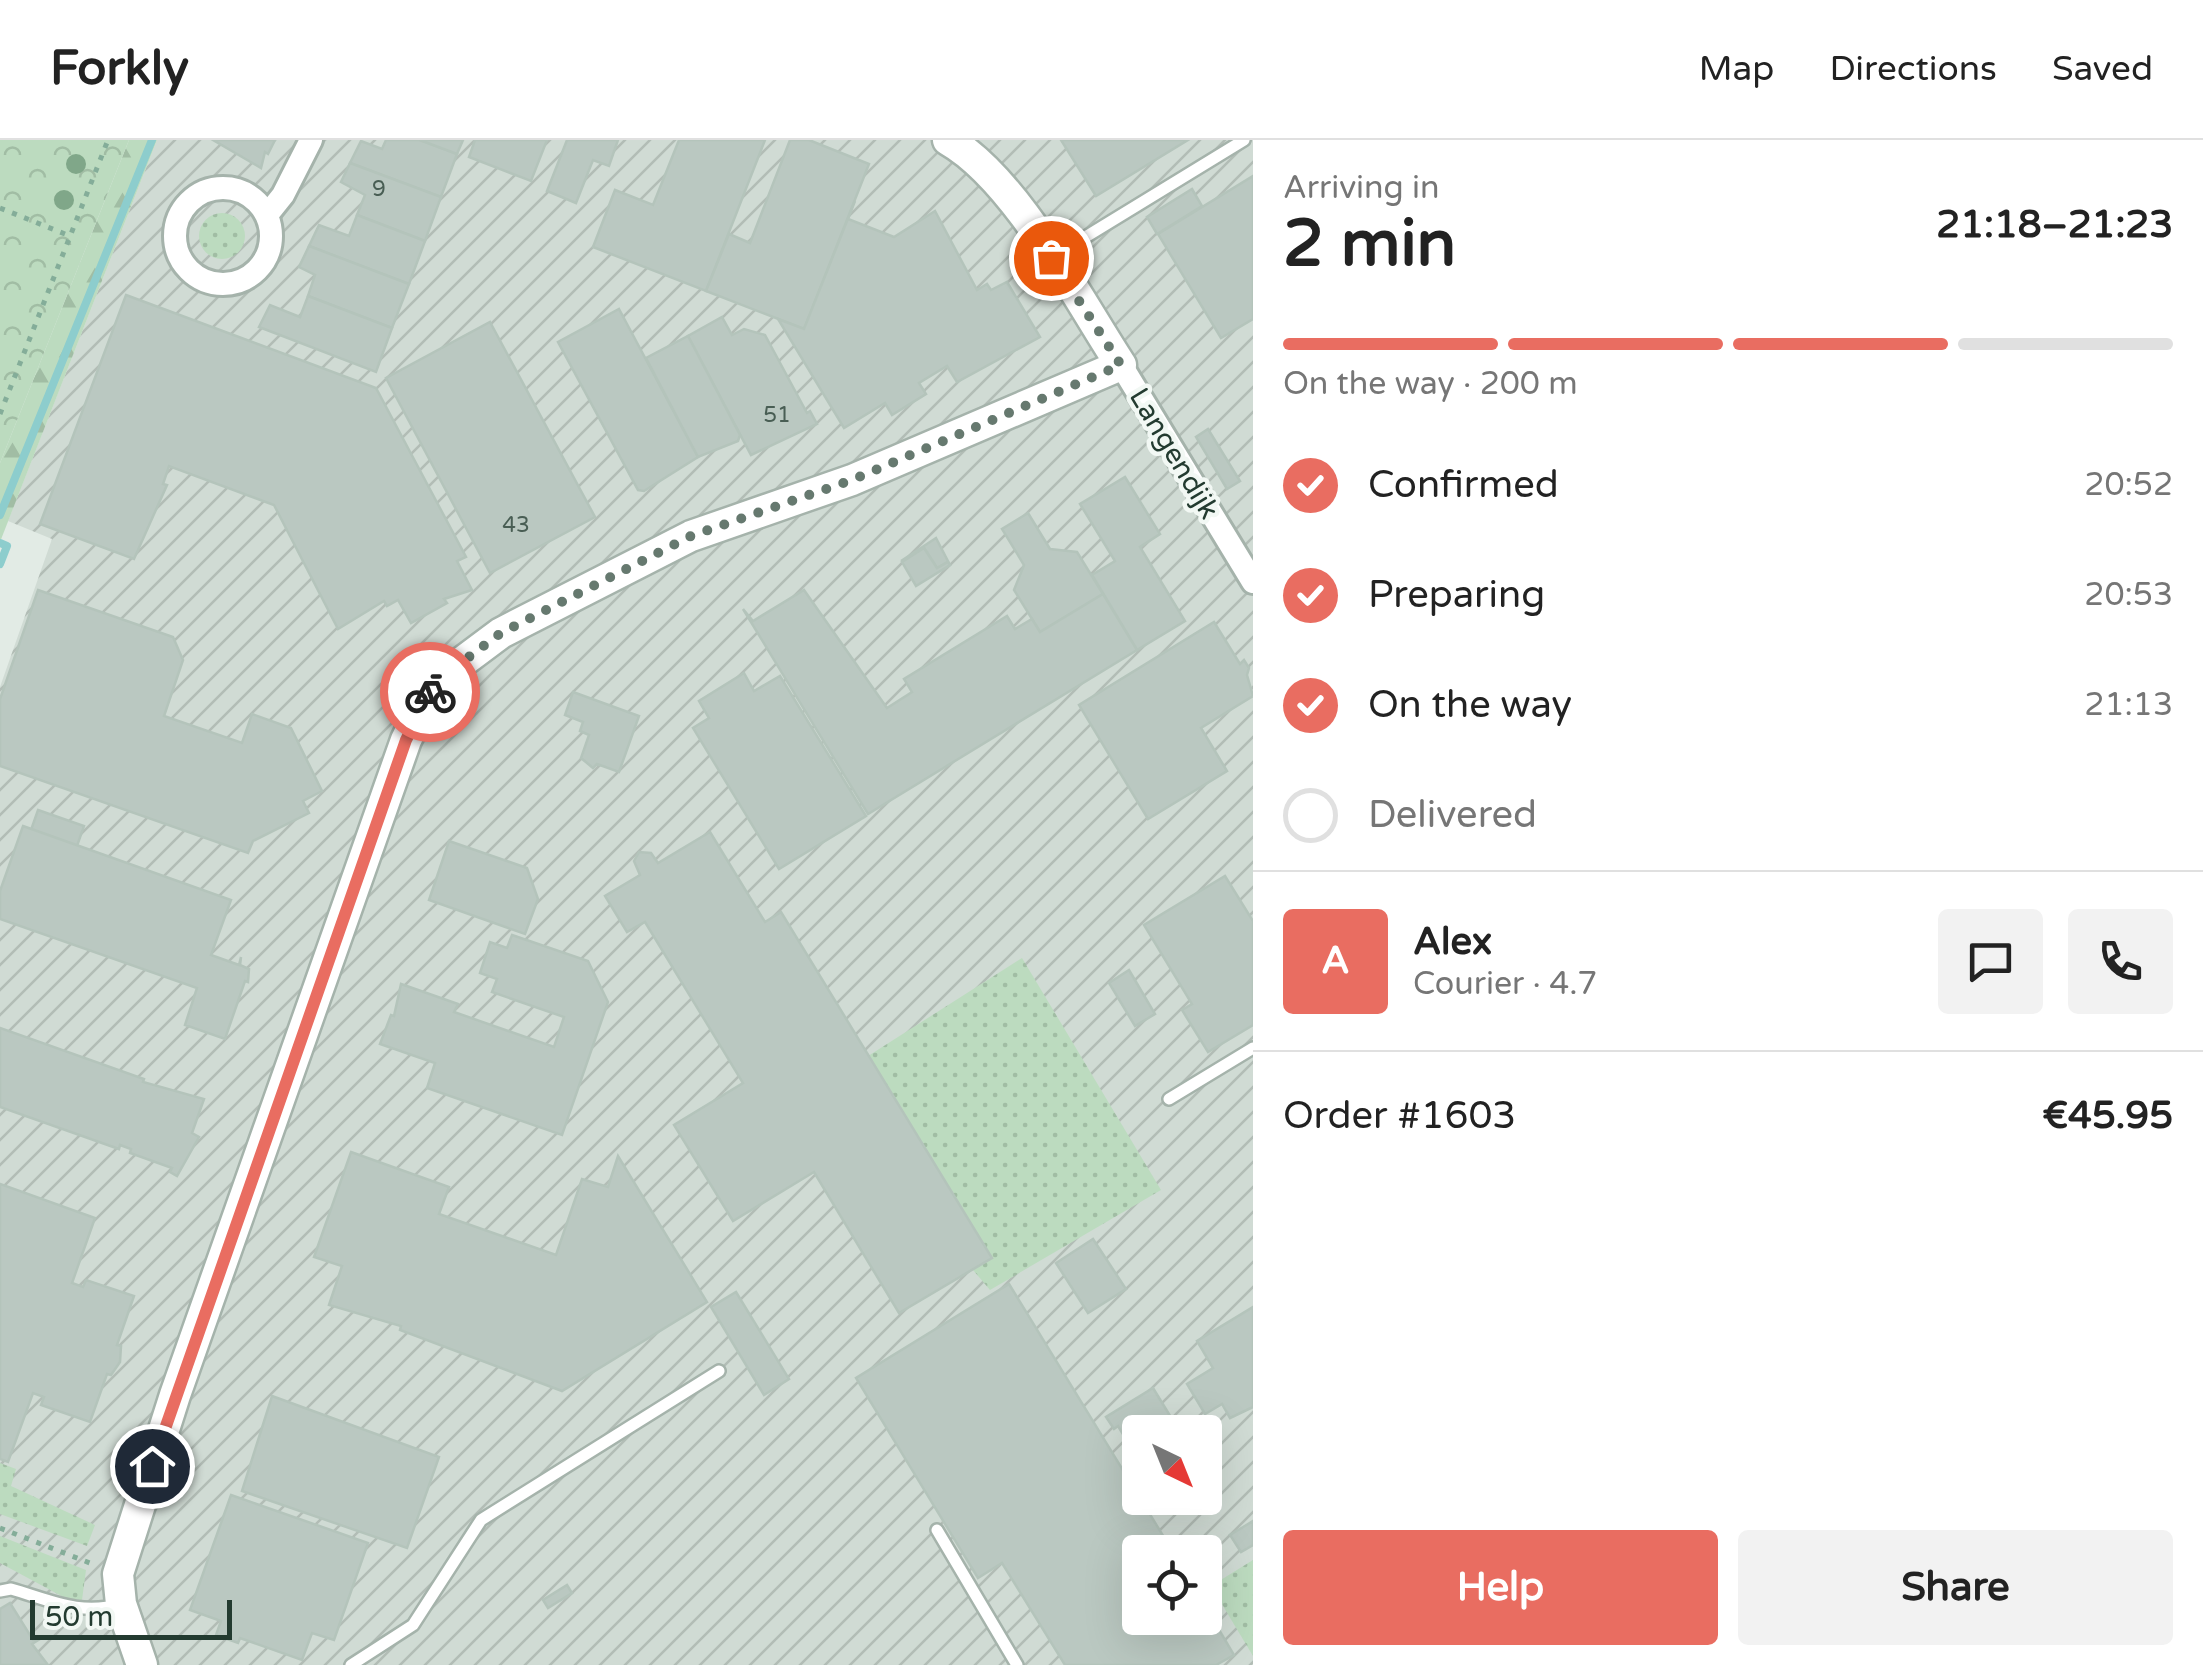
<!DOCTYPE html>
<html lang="en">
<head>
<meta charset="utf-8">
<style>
  body { margin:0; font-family:"Varela Round",sans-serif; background:#f2f2f2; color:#222; height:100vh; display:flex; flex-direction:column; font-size:38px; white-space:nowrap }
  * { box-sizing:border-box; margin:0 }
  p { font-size:32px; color:#767676 }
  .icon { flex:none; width:55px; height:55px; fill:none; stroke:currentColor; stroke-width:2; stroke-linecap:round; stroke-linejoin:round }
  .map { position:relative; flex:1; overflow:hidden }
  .panel { display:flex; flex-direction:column; background:#fff; width:950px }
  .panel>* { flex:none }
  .needle { width:65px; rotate:137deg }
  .fabs { position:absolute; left:1122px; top:1275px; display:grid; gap:20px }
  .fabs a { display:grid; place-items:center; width:100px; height:100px; border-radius:10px; background:#fff; box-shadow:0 10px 40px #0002; font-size:50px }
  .scale { position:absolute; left:30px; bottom:25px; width:202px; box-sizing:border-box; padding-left:10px; border:5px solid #233b30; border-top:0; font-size:28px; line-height:35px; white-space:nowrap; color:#233b30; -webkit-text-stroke:8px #f2f8f4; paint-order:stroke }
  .pin { position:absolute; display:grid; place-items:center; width:85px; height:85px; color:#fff; margin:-42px; border:5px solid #fff; border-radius:50%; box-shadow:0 2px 10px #0007 }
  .courier { position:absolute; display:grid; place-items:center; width:100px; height:100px; margin:-50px; border:8px solid #e96d61; border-radius:50%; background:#fff; color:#222; box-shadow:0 2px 12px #0007 }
  .overview em { font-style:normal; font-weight:700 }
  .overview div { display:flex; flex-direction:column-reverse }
  .overview { display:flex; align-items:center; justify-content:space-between; height:170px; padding:0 30px }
  h1 { font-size:65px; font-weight:700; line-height:75px }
  .bar { display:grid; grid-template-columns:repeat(4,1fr); gap:15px 10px; align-content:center; height:120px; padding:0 30px }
  .bar i { height:12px; border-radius:8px; background:#e0e0e0 }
  .bar .on { background:#e96d61 }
  .bar p { grid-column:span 4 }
  .line { display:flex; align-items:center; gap:25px; padding:0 30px; border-top:2px solid #e0e0e0 }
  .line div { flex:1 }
  .round { display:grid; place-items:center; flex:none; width:105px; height:105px; border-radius:10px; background:#f2f2f2 }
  ol { padding:0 30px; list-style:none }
  li { display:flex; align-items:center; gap:30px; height:110px }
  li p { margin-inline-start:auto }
  li .icon { padding:10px; border-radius:50%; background:#e96d61; color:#fff; stroke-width:4 }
  li:last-child { color:#767676 }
  li i { width:55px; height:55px; border:5px solid #e0e0e0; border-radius:50% }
  .action { display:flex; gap:20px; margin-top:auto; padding:20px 30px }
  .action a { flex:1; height:115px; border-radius:10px; background:#e96d61; color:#fff; font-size:40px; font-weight:700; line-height:115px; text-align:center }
  .action a+a { background:#f2f2f2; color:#222 }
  header { display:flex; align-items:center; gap:60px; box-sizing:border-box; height:140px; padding:0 50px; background:#fff; border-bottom:2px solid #e0e0e0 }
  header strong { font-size:48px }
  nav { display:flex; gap:55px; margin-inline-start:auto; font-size:35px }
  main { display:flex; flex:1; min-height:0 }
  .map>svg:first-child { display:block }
  .industrial { fill:url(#industrial-furrows); fill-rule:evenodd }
  .grass { fill:url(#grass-dots) }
  .forest { fill:url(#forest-firs) }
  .park { fill:url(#park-crowns) }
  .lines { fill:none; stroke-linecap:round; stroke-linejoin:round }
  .stream { stroke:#8dcdcd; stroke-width:8 }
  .building { fill:#bac8c1; stroke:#b4c4bb; stroke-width:2.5 }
  .service-casing { stroke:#a5b3ab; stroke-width:16 }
  .minor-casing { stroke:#a5b3ab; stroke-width:28 }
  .tertiary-casing { stroke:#a5b3ab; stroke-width:35 }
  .path { stroke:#84ad99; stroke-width:5; stroke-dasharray:5 8; stroke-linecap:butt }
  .service { stroke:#fff; stroke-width:11 }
  .minor { stroke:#fff; stroke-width:22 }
  .tertiary { stroke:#fff; stroke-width:30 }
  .tree { fill:#80a789 }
  .done { stroke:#66796f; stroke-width:10; stroke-dasharray:0 18 }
  .route { stroke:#e96d61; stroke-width:12 }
  .labels { text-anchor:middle; stroke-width:9; stroke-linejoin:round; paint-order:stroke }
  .number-label { font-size:22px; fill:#495e54 }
  .street-label { font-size:28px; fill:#233b30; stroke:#f2f8f4 }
</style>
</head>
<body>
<header>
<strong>Forkly</strong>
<nav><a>Map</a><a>Directions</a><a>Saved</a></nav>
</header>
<main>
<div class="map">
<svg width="1253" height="1525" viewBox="0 0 1253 1525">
  <defs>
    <pattern id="industrial-furrows" width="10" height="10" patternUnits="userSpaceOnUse" patternTransform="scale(2.5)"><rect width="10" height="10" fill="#d0dbd4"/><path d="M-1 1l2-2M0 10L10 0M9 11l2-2" fill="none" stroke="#b2bdb6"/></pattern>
    <pattern id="grass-dots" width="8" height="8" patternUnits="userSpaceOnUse" patternTransform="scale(2.5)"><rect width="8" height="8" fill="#bcdbbf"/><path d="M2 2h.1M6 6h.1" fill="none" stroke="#a1bda4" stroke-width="1.8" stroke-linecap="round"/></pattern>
    <pattern id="forest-firs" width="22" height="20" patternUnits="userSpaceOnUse" patternTransform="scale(2.5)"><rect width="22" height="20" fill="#bcdbbf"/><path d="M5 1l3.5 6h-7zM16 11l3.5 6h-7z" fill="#a1bda4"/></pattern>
    <pattern id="park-crowns" width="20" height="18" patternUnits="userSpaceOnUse" patternTransform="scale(2.5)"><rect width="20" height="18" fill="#bcdbbf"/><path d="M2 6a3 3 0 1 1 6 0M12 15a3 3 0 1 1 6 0" fill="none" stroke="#a1bda4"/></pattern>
  </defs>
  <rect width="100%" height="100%" fill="#e2ebe5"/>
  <path class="industrial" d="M157,0h1096v1525h-1253v-978l52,-148 -44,-18zM1140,1292h65v66h-65zM1140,1412h65v66h-65z"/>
  <g class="grass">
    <circle cx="222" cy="96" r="23"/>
    <polygon points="1022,818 1161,1050 990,1150 962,1117 854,925"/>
    <polygon points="0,1323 16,1329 11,1346 95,1385 87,1406 0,1374"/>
    <polygon points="0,1396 86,1430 82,1460 67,1459 0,1423"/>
    <polygon points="1253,1420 1253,1516 1211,1446"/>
  </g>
  <polygon class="forest" points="129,0 157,0 0,402 0,323"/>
  <polygon class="park" points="0,0 129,0 0,323"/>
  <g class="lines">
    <g class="stream">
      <polyline points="0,375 152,0"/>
      <polyline points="0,403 7,406 0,424"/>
    </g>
  </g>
  <g class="building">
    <polygon points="213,0 275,0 268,14 265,12 261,28"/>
    <polygon points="386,0 420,0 457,14 441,57 350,23 361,1 382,9"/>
    <polygon points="420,0 463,0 457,14"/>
    <polygon points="475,0 547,0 531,41 469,17"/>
    <polygon points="567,0 618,0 609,26 593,20 576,63 547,51"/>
    <polygon points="679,0 765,0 706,151 593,107 615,50 653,65"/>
    <polygon points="790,0 809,0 869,24 804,189 706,151 729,94 750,103"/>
    <polygon points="1061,0 1188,0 1096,56"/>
    <polygon points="350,23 441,57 425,101 357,75 365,55 341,42"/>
    <polygon points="1253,36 1253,179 1221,198 1158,94"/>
    <polygon points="1192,49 1202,66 1157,94 1147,77"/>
    <polygon points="855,61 848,79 894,97 935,71 977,150 987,144 991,150 1007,142 1040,197 957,242 947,226 919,243 926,254 892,275 885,263 844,288 778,179 804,189"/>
    <polygon points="357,75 425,101 409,144 309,106 319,85 349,96"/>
    <polygon points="309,106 409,144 392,188 308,156 315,135 299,127"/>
    <polygon points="126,155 376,248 466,417 457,421 472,450 444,459 447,463 411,483 398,460 387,466 384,461 338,489 274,365 169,326 163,344 167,345 134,419 40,384"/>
    <polygon points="308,156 392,188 376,232 259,187 270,165 300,177"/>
    <polygon points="619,169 698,317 644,351 638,350 558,202"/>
    <polygon points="722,177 732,195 744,189 765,195 807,273 810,271 817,284 751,315 688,196"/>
    <polygon points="490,182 595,377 490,433 386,238"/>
    <polygon points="688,196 740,295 738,301 698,317 646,218"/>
    <polygon points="1208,289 1240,341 1227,349 1196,297"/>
    <polygon points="1125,337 1160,394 1140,407 1185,481 1137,510 1092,435 1115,421 1080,364"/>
    <polygon points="1028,373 1050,409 1077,412 1103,454 1040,492 1014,450 1024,425 1002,389"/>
    <polygon points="936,398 950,425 948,422 937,428 924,408 901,421"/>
    <polygon points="924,408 937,428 948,422 950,425 916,446 902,422"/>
    <polygon points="38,450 173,497 183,520 164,576 242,603 252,574 291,588 322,651 303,661 309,673 253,701 248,713 0,626 0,559"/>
    <polygon points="804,450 887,568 912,552 904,539 1007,476 1015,489 1032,479 1040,492 1103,454 1137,510 868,674 743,469 753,481"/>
    <polygon points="1214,482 1240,524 1244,520 1249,528 1247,535 1253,556 1201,588 1227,631 1148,679 1079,565"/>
    <polygon points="744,533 754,551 780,536 866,676 779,729 693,588 709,578 699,561"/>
    <polygon points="573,552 639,576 619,632 597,624 593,628 581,618 589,595 580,591 583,582 565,575"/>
    <polygon points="38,670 84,686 77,706 31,690"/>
    <polygon points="23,686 231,760 211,815 239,825 241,817 240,825 249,829 248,842 245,841 225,899 185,885 197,848 0,779 0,751"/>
    <polygon points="710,692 765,782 781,772 992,1118 899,1173 814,1032 733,1081 674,985 743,943 645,782 627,792 605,756 640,735 634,721 639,712 651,713 658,723"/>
    <polygon points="449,701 527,728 538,759 525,794 429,760"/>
    <polygon points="1225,736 1253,781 1253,885 1208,912 1182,870 1192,864 1144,785"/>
    <polygon points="512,795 588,821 608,862 562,995 427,948 435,923 380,904 391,875 394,876 401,844 458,864 454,872 554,907 564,877 492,852 497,839 480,833 490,802 507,808"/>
    <polygon points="1129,830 1155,874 1135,886 1109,843"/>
    <polygon points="0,888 144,939 143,942 204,959 192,993 199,997 177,1036 170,1032 172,1028 130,1013 131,1009 120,1005 119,1009 0,967"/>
    <polygon points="351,1012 449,1047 439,1074 556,1115 582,1039 608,1047 618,1016 707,1162 562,1251 400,1190 401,1186 329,1165 342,1126 314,1117"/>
    <polygon points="0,1044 95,1078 72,1143 83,1147 86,1140 134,1156 117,1205 121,1206 120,1222 111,1235 107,1234 90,1282 41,1265 44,1257 33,1253 8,1322 0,1319"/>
    <polygon points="1093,1099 1126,1149 1088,1173 1056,1123"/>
    <polygon points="1009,1144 1173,1412 1140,1412 1140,1478 1205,1478 1205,1466 1234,1515 1216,1525 1065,1525 1002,1423 978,1438 856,1238"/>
    <polygon points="736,1152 789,1239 764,1255 711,1167"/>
    <polygon points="1253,1167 1253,1267 1230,1278 1222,1264 1205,1274 1187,1244 1213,1228 1197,1201"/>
    <polygon points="1153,1248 1180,1292 1140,1292 1140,1322 1118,1286 1114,1289 1106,1277"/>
    <polygon points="272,1256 439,1317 407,1408 242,1351"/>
    <polygon points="231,1355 368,1403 334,1500 312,1493 302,1520 240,1498 238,1503 216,1495 221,1481 190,1470"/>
    <polygon points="1253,1381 1253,1405 1241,1412 1230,1395"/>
    <polygon points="567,1445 572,1453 548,1468 543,1460"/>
    <polygon points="10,1463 33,1500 40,1499 32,1504 48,1525 0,1525 0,1469"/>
  </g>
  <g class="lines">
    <g class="service-casing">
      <g id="service">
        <polyline points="1056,115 1244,0"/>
        <polyline points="1169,959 1253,908"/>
        <polyline points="937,1390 1017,1525"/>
        <path d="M0,1451l11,-2c39,11 69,27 110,15"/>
        <polyline points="351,1525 413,1485 481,1380 719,1231"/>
      </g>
    </g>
    <g class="minor-casing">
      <g id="minor">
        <circle cx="223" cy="96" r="48"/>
        <polyline points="267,75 283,55 311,0"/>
        <polyline points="1121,225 1253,442"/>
      </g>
    </g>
    <g class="tertiary-casing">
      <path id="tertiary" d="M142,1525l-21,-61 -3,-30 57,-179 231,-655 28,-57 67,-50 190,-97 161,-56 269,-115c-44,-67 -105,-186 -173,-225"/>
    </g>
    <g class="path">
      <polyline points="0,68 70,96"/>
      <polyline points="0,274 108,0"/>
      <polyline points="0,1388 95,1425"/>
    </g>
    <use href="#service" class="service"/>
    <use href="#minor" class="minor"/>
    <use href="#tertiary" class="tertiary"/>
  </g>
  <g class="tree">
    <circle cx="76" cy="24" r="10"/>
    <circle cx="64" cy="60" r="10"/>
  </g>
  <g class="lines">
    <polyline class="done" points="430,552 434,543 501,493 691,396 852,340 1121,225 1051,118"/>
    <polyline class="route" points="152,1326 406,600 430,552"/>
  </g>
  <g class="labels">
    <g class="number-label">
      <text x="379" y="56">9</text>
      <text x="777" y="282">51</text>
      <text x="516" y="392">43</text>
    </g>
    <g class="street-label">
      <text transform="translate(1175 313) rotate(59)" y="10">Langendijk</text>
    </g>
  </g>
</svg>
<div class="fabs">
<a><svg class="needle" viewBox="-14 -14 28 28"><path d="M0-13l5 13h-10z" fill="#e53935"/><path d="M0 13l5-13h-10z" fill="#767676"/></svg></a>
<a><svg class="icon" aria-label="locate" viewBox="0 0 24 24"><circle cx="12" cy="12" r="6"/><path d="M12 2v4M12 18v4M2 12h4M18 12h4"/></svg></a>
</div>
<div class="scale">50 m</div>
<div class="pin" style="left:1051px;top:118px;background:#ea580c"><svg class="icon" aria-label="bag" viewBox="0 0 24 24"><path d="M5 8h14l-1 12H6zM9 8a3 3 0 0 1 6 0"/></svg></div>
<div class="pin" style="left:152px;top:1326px;background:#1f2937"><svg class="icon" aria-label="home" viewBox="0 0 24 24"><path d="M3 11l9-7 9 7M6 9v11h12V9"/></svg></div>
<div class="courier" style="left:430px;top:552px"><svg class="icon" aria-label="bike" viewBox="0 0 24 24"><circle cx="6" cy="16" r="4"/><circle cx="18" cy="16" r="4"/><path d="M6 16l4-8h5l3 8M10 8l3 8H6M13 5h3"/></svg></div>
</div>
<section class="panel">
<div class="overview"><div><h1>2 min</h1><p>Arriving in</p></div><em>21:18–21:23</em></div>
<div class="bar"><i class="on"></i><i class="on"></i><i class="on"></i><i></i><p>On the way · 200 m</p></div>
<ol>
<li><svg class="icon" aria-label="check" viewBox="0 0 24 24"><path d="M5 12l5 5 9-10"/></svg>Confirmed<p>20:52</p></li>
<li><svg class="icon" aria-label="check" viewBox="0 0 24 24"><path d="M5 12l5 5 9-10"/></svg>Preparing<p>20:53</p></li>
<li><svg class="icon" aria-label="check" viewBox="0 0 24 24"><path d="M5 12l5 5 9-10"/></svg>On the way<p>21:13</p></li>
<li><i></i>Delivered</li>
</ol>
<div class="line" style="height:180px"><b class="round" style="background:#e96d61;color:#fff">A</b><div><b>Alex</b><p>Courier · 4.7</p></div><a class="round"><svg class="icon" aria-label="chat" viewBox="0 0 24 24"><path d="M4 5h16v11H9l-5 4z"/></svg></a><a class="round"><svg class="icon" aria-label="phone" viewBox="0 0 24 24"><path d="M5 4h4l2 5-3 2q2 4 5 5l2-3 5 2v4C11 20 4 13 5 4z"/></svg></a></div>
<div class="line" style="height:130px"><div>Order #1603</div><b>€45.95</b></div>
<div class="action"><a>Help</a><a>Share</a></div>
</section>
</main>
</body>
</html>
